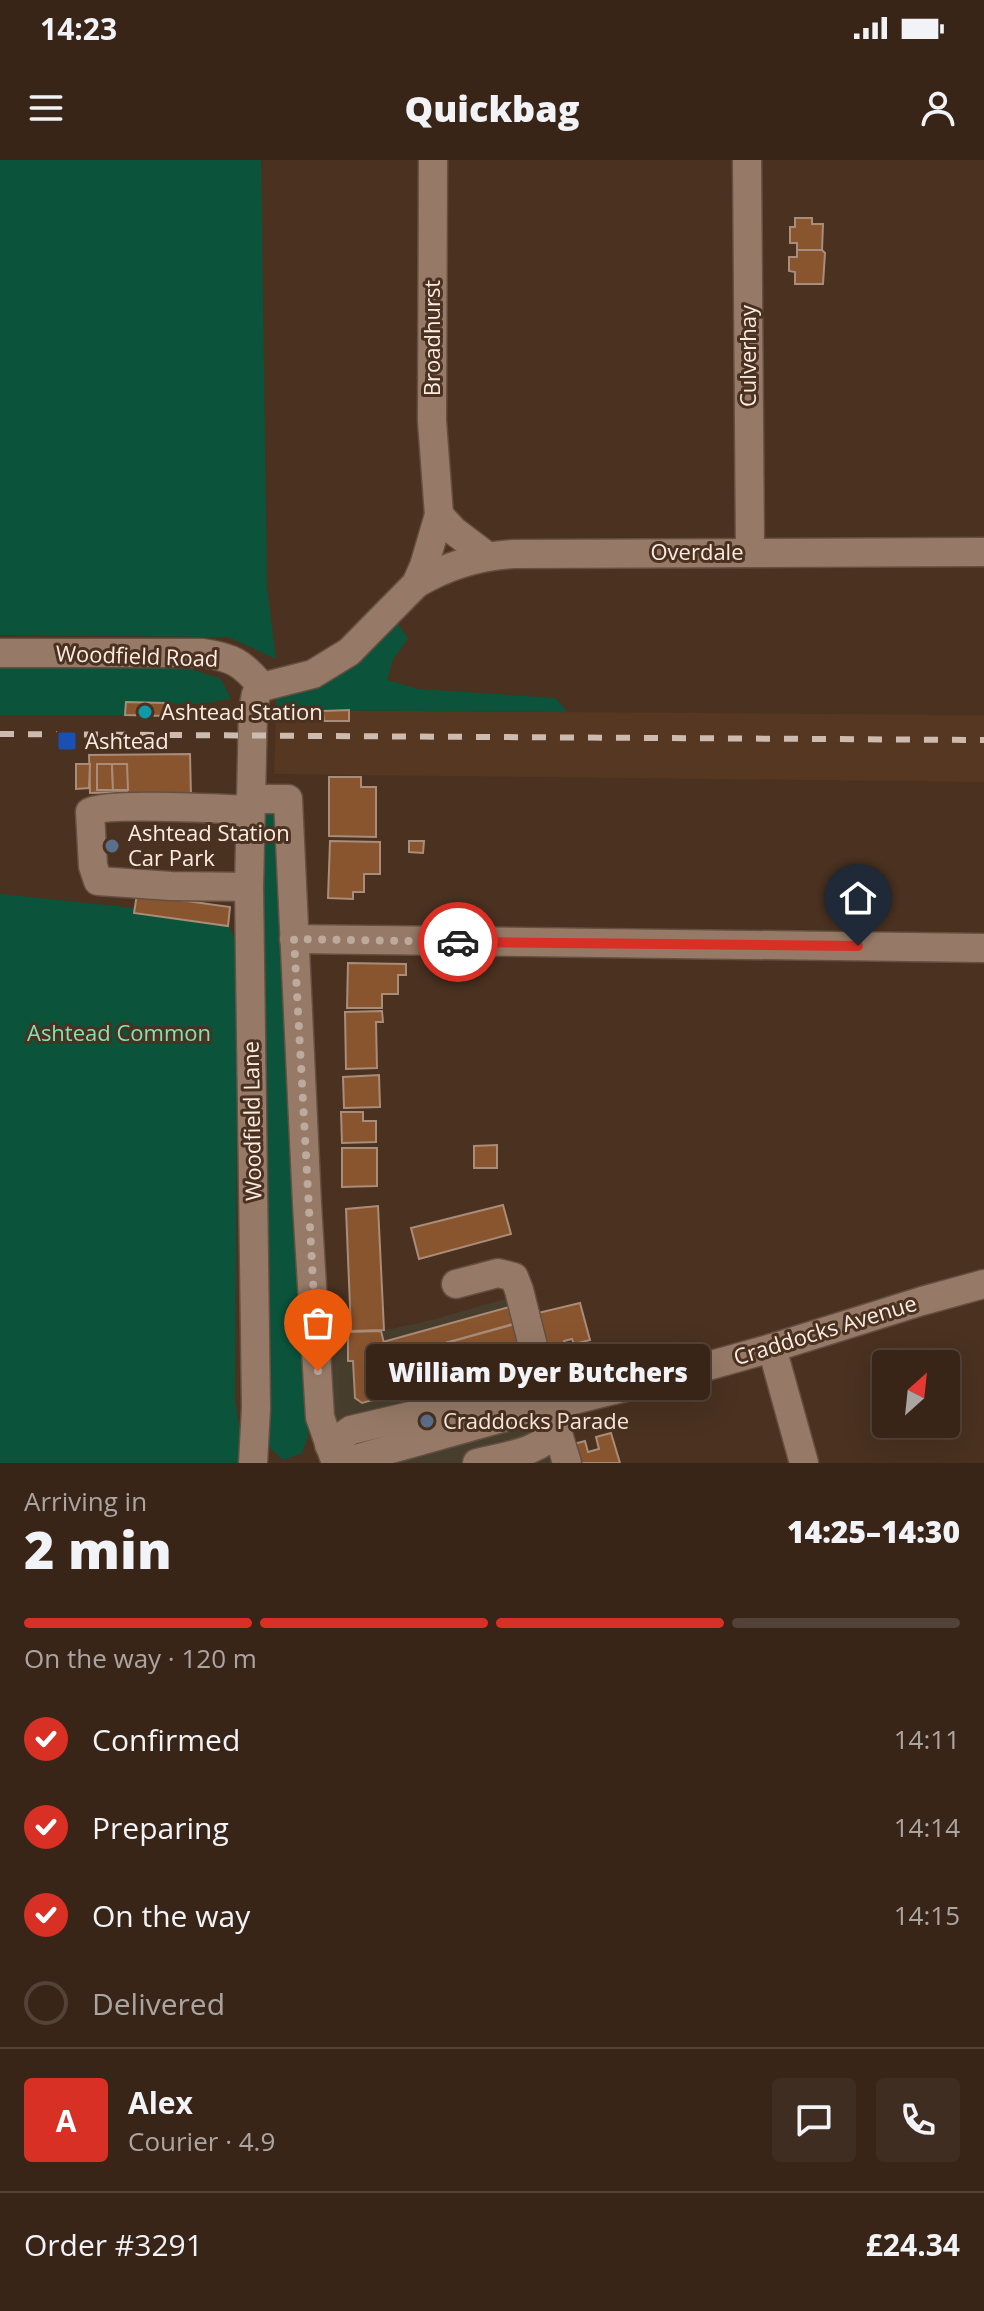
<!DOCTYPE html>
<html lang="en">
<head>
<meta charset="utf-8">
<style>
  body { margin:0; font-family:"Open Sans",sans-serif; background:#3f2d21; color:#f1f3f6; height:100vh; display:flex; flex-direction:column; font-size:30px; white-space:nowrap }
  * { box-sizing:border-box; margin:0 }
  p { font-size:26px; color:#aba5a2 }
  .icon { flex:none; width:44px; height:44px; fill:none; stroke:currentColor; stroke-width:2; stroke-linecap:round; stroke-linejoin:round }
  .map { position:relative; height:1303px; overflow:hidden }
  .drawer { display:flex; flex-direction:column; background:#382518; flex:1 }
  .drawer>* { flex:none }
  .needle { width:52px; rotate:27deg }
  .tools { position:absolute; left:872px; top:1190px; display:grid; gap:16px }
  .tools a { display:grid; place-items:center; width:88px; height:88px; border-radius:8px; background:#382518; box-shadow:0 8px 32px #0002,0 0 0 2px #524237; font-size:40px }
  .pin { position:absolute; display:grid; place-items:center; width:68px; height:68px; color:#fff; margin:-82px -34px; border-radius:50% 50% 50% 0; rotate:-45deg; box-shadow:0 0 8px #0007 }
  .pin .icon { rotate:45deg }
  .courier { position:absolute; display:grid; place-items:center; width:80px; height:80px; margin:-40px; border:6px solid #d93025; border-radius:50%; background:#fff; color:#222; box-shadow:0 2px 10px #0007 }
  .bubble { position:absolute; height:56px; border-radius:8px; background:#382518; box-shadow:0 8px 32px #0002,0 0 0 2px #524237; font-size:26px; font-weight:800; line-height:56px; text-align:center }
  .overview em { font-style:normal; font-weight:800 }
  .overview div { display:flex; flex-direction:column-reverse }
  .overview { display:flex; align-items:center; justify-content:space-between; height:136px; padding:0 24px }
  h1 { font-size:52px; font-weight:800; line-height:60px }
  .bar { display:grid; grid-template-columns:repeat(4,1fr); gap:12px 8px; align-content:center; height:96px; padding:0 24px }
  .bar i { height:10px; border-radius:6px; background:#524237 }
  .bar .current { background:#d93025 }
  .bar p { grid-column:span 4 }
  .line { display:flex; align-items:center; gap:20px; padding:0 24px; border-top:2px solid #524237 }
  .line div { flex:1 }
  .round { display:grid; place-items:center; flex:none; width:84px; height:84px; border-radius:8px; background:#3f2d21 }
  ol { padding:0 24px; list-style:none }
  li { display:flex; align-items:center; gap:24px; height:88px }
  li p { margin-inline-start:auto }
  li .icon { padding:8px; border-radius:50%; background:#d93025; color:#fff; stroke-width:4 }
  li:last-child { color:#aba5a2 }
  li i { width:44px; height:44px; border:4px solid #524237; border-radius:50% }
  .status { display:flex; justify-content:space-between; align-items:center; height:56px; padding:0 40px; background:#382518; direction:ltr }
  .status svg { height:22px; fill:currentColor }
  header { display:flex; justify-content:space-between; align-items:center; height:104px; padding:0 24px; background:#382518; font-size:36px; font-weight:800 }
  .map>svg:first-child { display:block }
  .commercial { fill:#483e2d }
  .built { fill:#563722 }
  .green { fill:#0b543b }
  .building { fill:#89552f; stroke:#a98c79; stroke-width:2 }
  .lines { fill:none; stroke-linecap:round; stroke-linejoin:round }
  .minor-casing { stroke:#644f40; stroke-width:31 }
  .minor { stroke:#967a67; stroke-width:28 }
  .rail { stroke:#cebbb0; stroke-width:6; stroke-dasharray:14 14; stroke-linecap:butt }
  .done { stroke:#bdaa9d; stroke-width:8; stroke-dasharray:0 14.4 }
  .route { stroke:#d93025; stroke-width:10 }
  .culture-dot { fill:#0f9aa8; stroke:#4a3120; stroke-width:3 }
  .transit-dot { fill:#1a4fb4; stroke:#4a3120; stroke-width:3 }
  .service-dot { fill:#5c6f8a; stroke:#4a3120; stroke-width:3 }
  .labels { text-anchor:middle; stroke-width:6; stroke-linejoin:round; paint-order:stroke }
  .street-label { font-size:22px; fill:#fbebe1; stroke:#4a3120 }
  .poi-label { font-size:22px; fill:#fbebe1; stroke:#4a3120; text-anchor:start }
  .park-label { font-size:22px; fill:#7ee5b7; stroke:#4a3120 }
</style>
</head>
<body>
<div class="status"><b>14:23</b><svg viewBox="0 0 49 12"><path d="M0 12V9h3v3zM5 12V6h3v6zM10 12V3h3v9zM15 12V0h3v12zM26 1h20v11H26zM47 4h2v5h-2z"/></svg></div>
<header><svg class="icon" aria-label="menu" viewBox="0 0 24 24"><path d="M4 6h16M4 12h16M4 18h16"/></svg>Quickbag<svg class="icon" aria-label="person" viewBox="0 0 24 24"><circle cx="12" cy="8" r="4"/><path d="M4 21q1-7 8-7t8 7"/></svg></header>
<div class="map">
<svg width="984" height="1303" viewBox="0 0 984 1303">
  <rect width="100%" height="100%" fill="#4a3120"/>
  <g class="commercial">
    <polygon points="529,1132 529,1233 523,1242 351,1288 326,1254 323,1174 381,1171 432,1160"/>
    <polygon points="571,1252 565,1259 575,1303 391,1303"/>
  </g>
  <polygon class="built" points="276,550 984,555 984,622 274,614"/>
  <g class="green">
    <polygon points="0,0 261,0 267,428 276,499 228,477 0,475"/>
    <polygon points="397,462 408,479 393,499 387,520 418,529 555,538 568,552 276,550 276,532"/>
    <polygon points="0,500 179,505 221,519 231,539 200,544 126,543 125,555 0,555"/>
    <polygon points="264,654 274,654 280,660 308,1276 302,1293 283,1300 269,1287 266,1254 257,883"/>
    <polygon points="0,734 135,748 135,753 228,766 238,784 235,1240 245,1303 0,1303"/>
  </g>
  <g class="building">
    <polygon points="795,58 812,58 812,64 823,64 822,90 797,90 797,83 790,83 790,67 795,67"/>
    <polygon points="797,90 822,90 825,93 823,124 795,124 795,112 789,111 789,97 797,97"/>
    <polygon points="126,542 165,543 165,556 125,555"/>
    <polygon points="349,550 349,561 324,561 323,551"/>
    <polygon points="190,594 191,637 127,638 127,632 90,633 89,595"/>
    <polygon points="76,604 90,604 89,628 76,629"/>
    <polygon points="97,604 112,604 113,630 97,630"/>
    <polygon points="112,604 127,604 128,630 113,630"/>
    <polygon points="329,617 361,617 361,627 376,627 376,677 329,676"/>
    <polygon points="330,681 380,682 380,714 364,714 364,732 353,732 353,739 328,738"/>
    <polygon points="409,681 424,681 423,693 409,692"/>
    <polygon points="137,734 230,747 228,766 134,753"/>
    <polygon points="348,803 406,804 406,815 398,815 398,834 382,834 382,848 347,848"/>
    <polygon points="382,851 383,862 376,862 377,908 346,909 345,852"/>
    <polygon points="379,915 380,947 344,948 343,917"/>
    <polygon points="341,952 363,952 363,961 376,961 376,982 342,983"/>
    <polygon points="497,985 497,1008 474,1008 474,986"/>
    <polygon points="342,988 377,988 377,1026 342,1027"/>
    <polygon points="503,1045 511,1074 419,1099 411,1068"/>
    <polygon points="378,1046 384,1170 351,1171 346,1049"/>
    <polygon points="580,1143 590,1180 574,1184 572,1179 564,1181 566,1185 542,1191 538,1153"/>
    <polygon points="513,1146 516,1163 388,1199 383,1182"/>
    <polygon points="519,1163 528,1198 362,1243 355,1238 353,1201 348,1201 348,1172 381,1171 388,1199"/>
    <polygon points="611,1273 620,1303 575,1303 570,1285 585,1281 588,1292 595,1290 599,1289 596,1277"/>
  </g>
  <g class="lines">
    <g class="minor-casing">
      <g id="minor">
        <polyline points="747,0 750,391"/>
        <polyline points="439,355 454,371 487,396"/>
        <path d="M416,424c30,-18 62,-28 97,-30l471,-2"/>
        <path d="M0,493h202c30,4 41,10 60,34"/>
        <polyline points="262,527 313,514 349,492 416,424 424,406 439,355 432,261 433,0"/>
        <polyline points="250,639 288,639 307,1044 320,1257 336,1303"/>
        <path d="M249,727l-78,-1 -73,-5 -5,-15 -3,-54c16,-10 134,-3 160,-2"/>
        <polyline points="294,779 984,788"/>
        <polyline points="456,1124 498,1113 514,1117 519,1130 541,1218 567,1303"/>
        <polyline points="772,1188 804,1303"/>
        <polyline points="329,1285 351,1270 419,1254 541,1218"/>
        <polyline points="253,1303 256,1248 249,727 253,550 256,534 262,527"/>
        <polyline points="341,1303 513,1255 683,1213 772,1188 922,1141 984,1124"/>
        <path d="M477,1303c27,-7 64,-10 80,-34"/>
      </g>
    </g>
    <use href="#minor" class="minor"/>
    <polyline class="rail" points="0,574 984,580"/>
  </g>
  <g class="lines">
    <polyline class="done" points="318,1211 294,779 458,782"/>
    <polyline class="route" points="458,782 858,786"/>
  </g>
  <circle class="culture-dot" cx="145" cy="552" r="8"/>
  <rect class="transit-dot" x="57" y="571" width="20" height="20" rx="4"/>
  <g class="service-dot">
    <circle cx="112" cy="686" r="8"/>
    <circle cx="427" cy="1261" r="8"/>
  </g>
  <g class="labels">
    <g class="street-label">
      <text transform="translate(432 178) rotate(-90)" y="8">Broadhurst</text>
      <text transform="translate(748 196) rotate(-90)" y="8">Culverhay</text>
      <text x="697" y="400">Overdale</text>
      <text transform="translate(137 496) rotate(2)" y="8">Woodfield Road</text>
      <text transform="translate(252 961) rotate(-91)" y="8">Woodfield Lane</text>
      <text transform="translate(825 1170) rotate(-17)" y="8">Craddocks Avenue</text>
    </g>
    <g class="poi-label">
      <text x="161" y="560">Ashtead Station</text>
      <text x="85" y="589">Ashtead</text>
      <text x="128" y="681">Ashtead Station<tspan x="128" dy="25">Car Park</tspan></text>
      <text x="443" y="1269">Craddocks Parade</text>
    </g>
    <g class="park-label">
      <text x="119" y="881">Ashtead Common</text>
    </g>
  </g>
</svg>
<div class="tools">
<a><svg class="needle" viewBox="-14 -14 28 28"><path d="M0-13l5 13h-10z" fill="#e53935"/><path d="M0 13l5-13h-10z" fill="#aba5a2"/></svg></a>
</div>
<div class="pin" style="left:318px;top:1211px;background:#ea580c"><svg class="icon" aria-label="bag" viewBox="0 0 24 24"><path d="M5 8h14l-1 12H6zM9 8a3 3 0 0 1 6 0"/></svg></div>
<div class="pin" style="left:858px;top:786px;background:#1f2937"><svg class="icon" aria-label="home" viewBox="0 0 24 24"><path d="M3 11l9-7 9 7M6 9v11h12V9"/></svg></div>
<div class="courier" style="left:458px;top:782px"><svg class="icon" aria-label="car" viewBox="0 0 24 24"><path d="M5 17H2v-5l4-1 3-4h7l3 4 3 1v5h-3M9 17h6M6 11h13"/><circle cx="7" cy="17" r="2"/><circle cx="17" cy="17" r="2"/></svg></div>
<div class="bubble" style="left:366px;top:1184px;width:344px">William Dyer Butchers</div>
</div>
<section class="drawer">
<div class="overview"><div><h1>2 min</h1><p>Arriving in</p></div><em>14:25–14:30</em></div>
<div class="bar"><i class="current"></i><i class="current"></i><i class="current"></i><i></i><p>On the way · 120 m</p></div>
<ol>
<li><svg class="icon" aria-label="check" viewBox="0 0 24 24"><path d="M5 12l5 5 9-10"/></svg>Confirmed<p>14:11</p></li>
<li><svg class="icon" aria-label="check" viewBox="0 0 24 24"><path d="M5 12l5 5 9-10"/></svg>Preparing<p>14:14</p></li>
<li><svg class="icon" aria-label="check" viewBox="0 0 24 24"><path d="M5 12l5 5 9-10"/></svg>On the way<p>14:15</p></li>
<li><i></i>Delivered</li>
</ol>
<div class="line" style="height:144px"><b class="round" style="background:#d93025;color:#fff">A</b><div><b>Alex</b><p>Courier · 4.9</p></div><a class="round"><svg class="icon" aria-label="chat" viewBox="0 0 24 24"><path d="M4 5h16v11H9l-5 4z"/></svg></a><a class="round"><svg class="icon" aria-label="phone" viewBox="0 0 24 24"><path d="M5 4h4l2 5-3 2q2 4 5 5l2-3 5 2v4C11 20 4 13 5 4z"/></svg></a></div>
<div class="line" style="height:104px"><div>Order #3291</div><b>£24.34</b></div>
</section>
</body>
</html>
